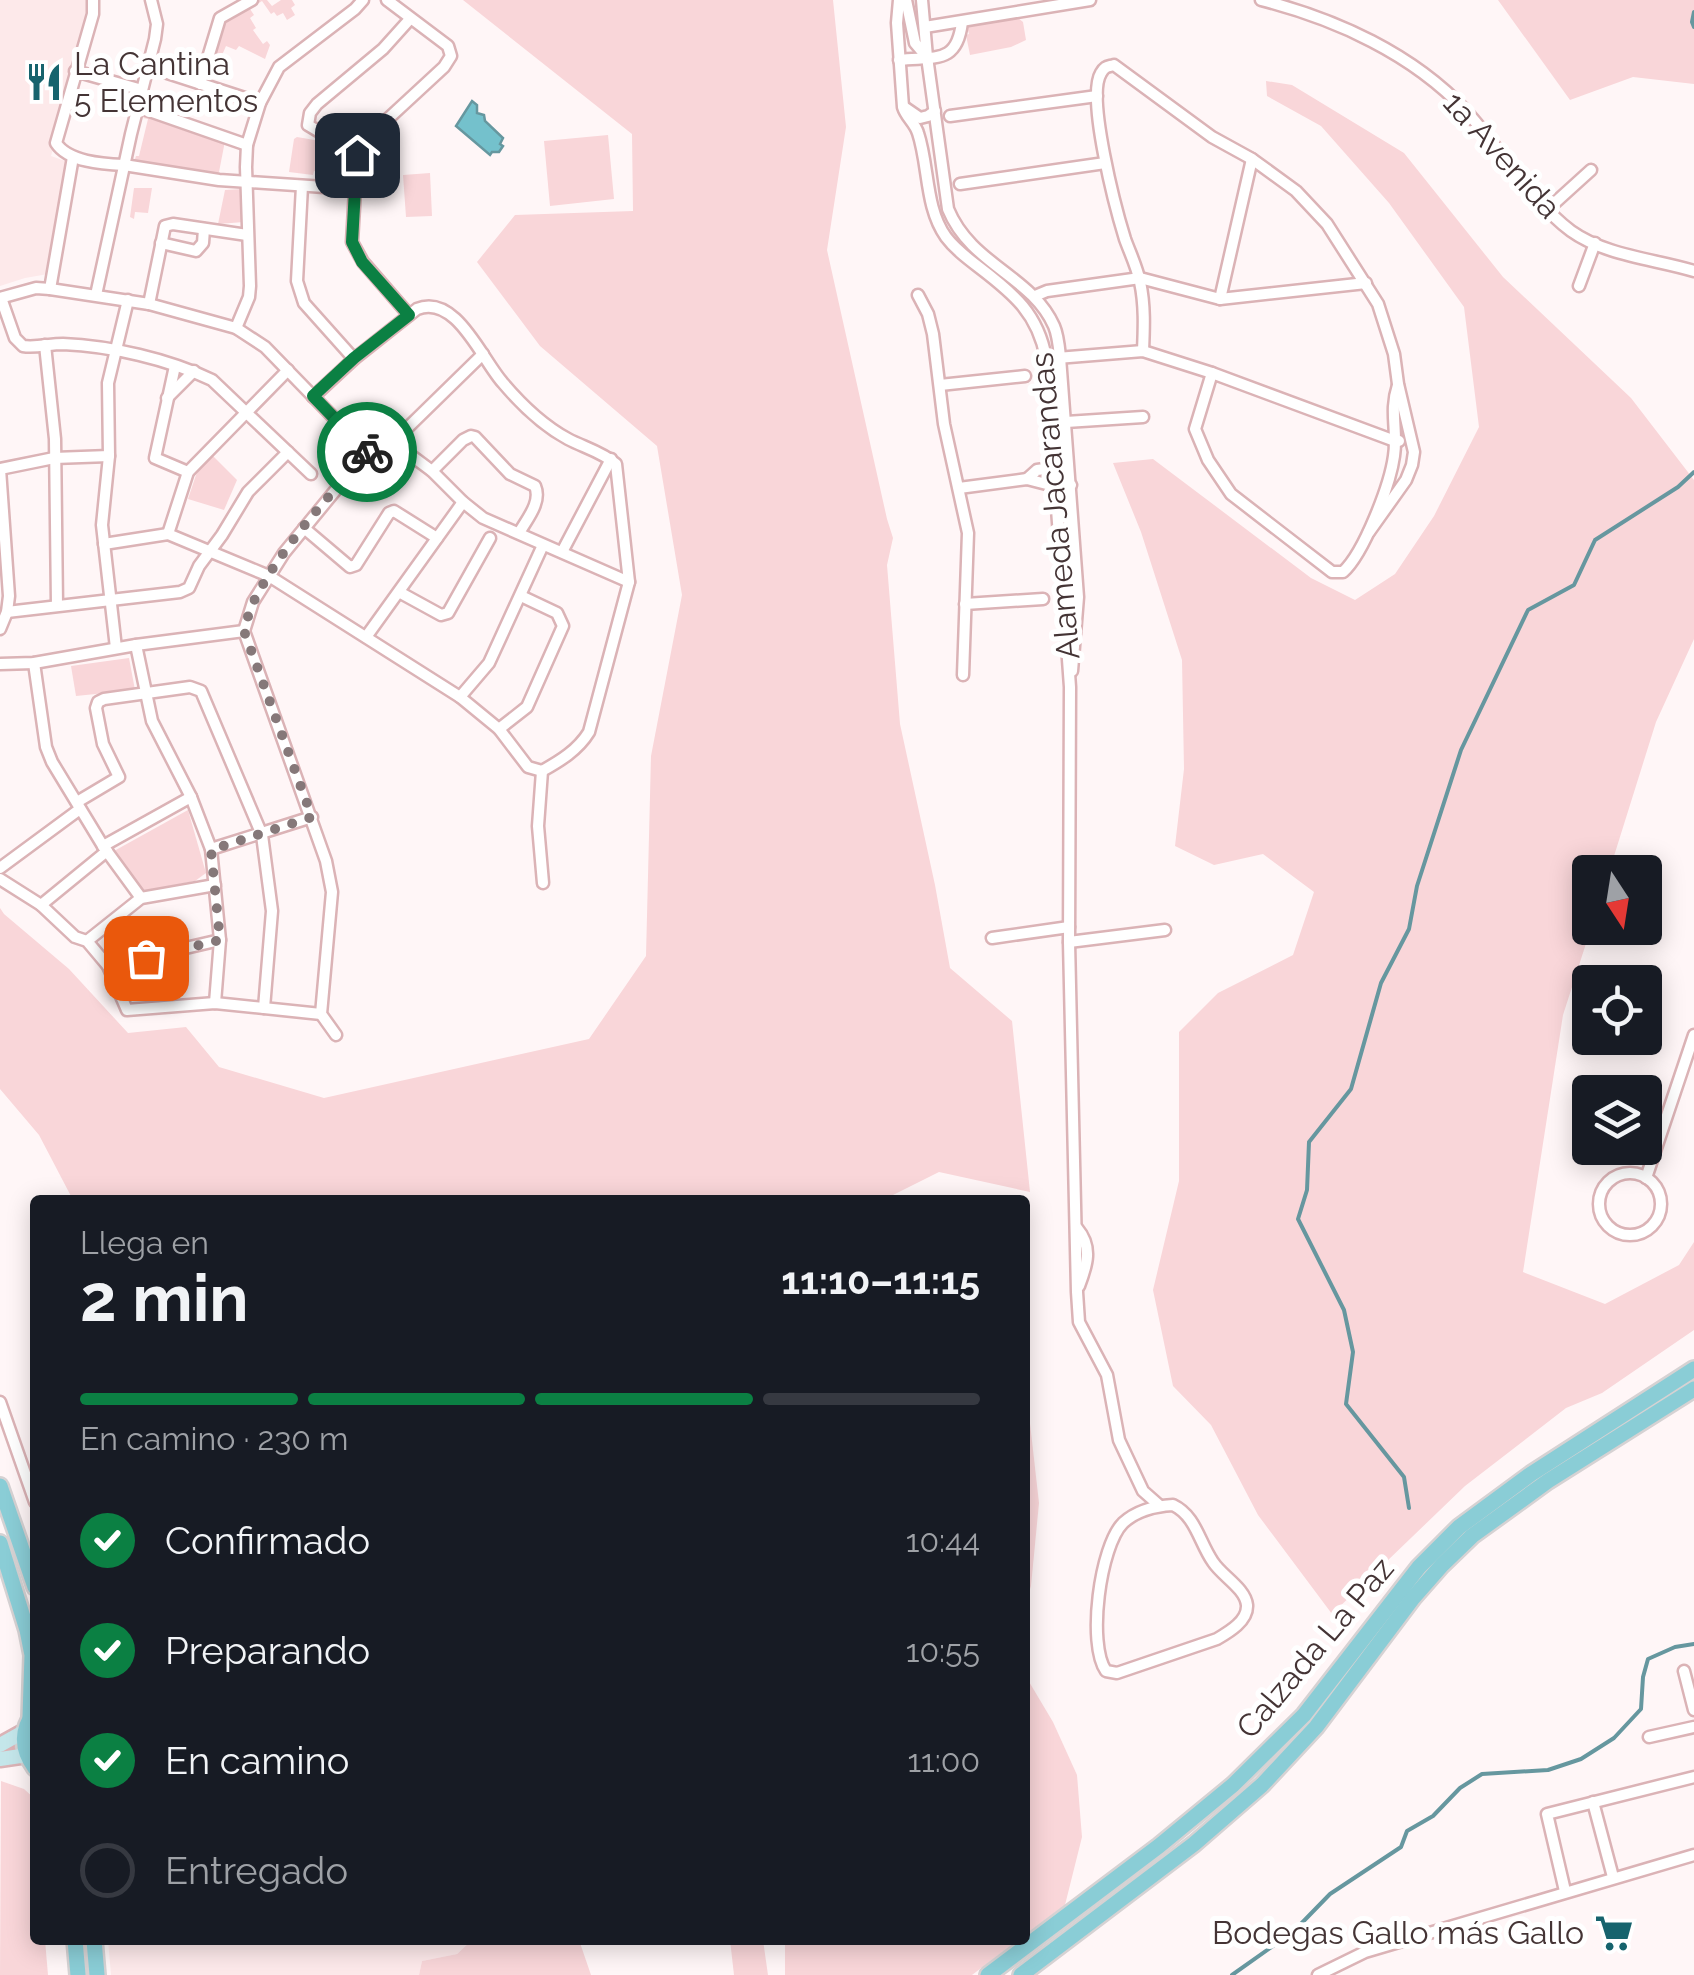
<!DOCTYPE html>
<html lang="es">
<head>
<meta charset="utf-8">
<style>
  body { margin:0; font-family:Raleway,sans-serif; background:#20242c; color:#f1f3f6; height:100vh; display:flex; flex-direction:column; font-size:38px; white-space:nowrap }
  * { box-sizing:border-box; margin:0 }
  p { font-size:32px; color:#9ea1a6 }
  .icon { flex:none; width:55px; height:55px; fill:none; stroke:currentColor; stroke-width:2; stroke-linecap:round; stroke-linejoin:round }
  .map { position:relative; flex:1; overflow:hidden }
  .sheet { position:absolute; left:30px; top:1195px; width:1000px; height:750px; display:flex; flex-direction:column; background:#171b24; border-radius:10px; box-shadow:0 5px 25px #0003 }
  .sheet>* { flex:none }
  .needle { width:65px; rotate:168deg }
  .controls { position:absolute; left:1572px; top:855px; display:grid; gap:20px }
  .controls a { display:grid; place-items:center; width:90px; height:90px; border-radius:10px; background:#171b24; box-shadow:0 5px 25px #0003; font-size:50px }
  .pin { position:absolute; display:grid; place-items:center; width:85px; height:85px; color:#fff; margin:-42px; border-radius:20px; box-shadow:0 5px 15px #0006 }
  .courier { position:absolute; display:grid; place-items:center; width:100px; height:100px; margin:-50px; border:8px solid #0b8043; border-radius:50%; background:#fff; color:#222; box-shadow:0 2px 12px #0007 }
  .head em { font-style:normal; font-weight:700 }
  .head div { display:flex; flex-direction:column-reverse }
  .head { display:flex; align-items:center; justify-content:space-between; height:170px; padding:0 50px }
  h1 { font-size:65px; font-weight:700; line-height:75px }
  .bar { display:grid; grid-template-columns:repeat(4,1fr); gap:15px 10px; align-content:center; height:120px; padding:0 50px }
  .bar i { height:12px; border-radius:8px; background:#363941 }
  .bar .on { background:#0b8043 }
  .bar p { grid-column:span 4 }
  ol { padding:0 50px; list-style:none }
  li { display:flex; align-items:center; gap:30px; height:110px }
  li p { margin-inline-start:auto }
  li .icon { padding:10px; border-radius:50%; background:#0b8043; color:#fff; stroke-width:4 }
  li:last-child { color:#9ea1a6 }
  li i { width:55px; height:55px; border:5px solid #363941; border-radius:50% }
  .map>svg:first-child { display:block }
  .built { fill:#fde9ea }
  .green { fill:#f9d6d9 }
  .water { fill:#74c1cc; stroke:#66979f; stroke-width:2.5 }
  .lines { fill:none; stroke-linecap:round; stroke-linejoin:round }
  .stream { stroke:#66979f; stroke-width:4 }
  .street-casing { stroke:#dbb3b6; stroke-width:15 }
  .secondary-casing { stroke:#dbb3b6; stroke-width:19 }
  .primary-casing { stroke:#d6d2d3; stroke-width:20 }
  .street { stroke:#fff; stroke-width:10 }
  .secondary { stroke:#c4e6ea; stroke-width:14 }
  .primary { stroke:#8acdd6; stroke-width:15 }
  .done { stroke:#857879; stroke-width:10; stroke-dasharray:0 18 }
  .route { stroke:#0b8043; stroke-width:12 }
  .labels { text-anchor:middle; stroke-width:10; stroke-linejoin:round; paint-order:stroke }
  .poi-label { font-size:32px; fill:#443435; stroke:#fff; text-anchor:start }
  .street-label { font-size:32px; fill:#443435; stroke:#fff }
</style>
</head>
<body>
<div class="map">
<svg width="1694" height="1975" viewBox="0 0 1694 1975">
  <rect width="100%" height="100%" fill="#fff6f7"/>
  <g class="built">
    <polygon points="0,0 88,0 91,4 51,156 68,162 48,274 25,278 0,286"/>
    <polygon points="108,1940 472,1940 457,1954 422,1961 419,1975 111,1975"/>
  </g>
  <g class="green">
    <polygon points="260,0 267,0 272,6 281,0 292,0 295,5 291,8 295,15 287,20 283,13 277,16 274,12 271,14 262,1 250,9 254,15 250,18 256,28 253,30 263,44 267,41 270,45 265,59 239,46 236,50 226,46 219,62 224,65 220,75 207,68 221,23"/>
    <polygon points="463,0 833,0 846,127 827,250 887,519 893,538 887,565 900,724 935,885 950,968 1012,1021 1030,1192 939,1172 883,1200 73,1200 39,1135 0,1089 0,908 4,914 69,969 128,1033 186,1027 219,1067 324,1098 589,1039 646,956 651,756 682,595 657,446 540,346 477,262 515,215 633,211 632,134"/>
    <polygon points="1498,0 1694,0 1694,84 1633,77 1570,100"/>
    <polygon points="1018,18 1023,22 1026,40 1011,47 970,55 966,35 969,34 967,27"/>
    <polygon points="1266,81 1292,85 1404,153 1503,277 1631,398 1694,480 1694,639 1656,722 1609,872 1590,872 1591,928 1563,1015 1523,1272 1605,1304 1679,1265 1694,1242 1694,1330 1602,1393 1566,1408 1465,1486 1332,1614 1258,1515 1211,1425 1173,1386 1153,1290 1179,1181 1179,1032 1218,993 1293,955 1314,892 1263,854 1214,865 1175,846 1184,769 1182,660 1141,532 1113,463 1153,459 1311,578 1355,600 1395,574 1434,516 1479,427 1464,307 1389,203 1321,126 1267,96"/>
    <polygon points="146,114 225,141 219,172 216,175 134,162 136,156 139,156 148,119 143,118"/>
    <polygon points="608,135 614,199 550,206 544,141"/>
    <polygon points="297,137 320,141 318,150 321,151 318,172 314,171 313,175 289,172 294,139"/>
    <polygon points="430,173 432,216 406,217 403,175"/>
    <polygon points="134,188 152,188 148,213 135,212 134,219 130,217"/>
    <polygon points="243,189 244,222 218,224 225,190"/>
    <polygon points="211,454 237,480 224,510 188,499 196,475"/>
    <polygon points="129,658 135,690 76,696 71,666"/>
    <polygon points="188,810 206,873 195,881 143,891 114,851"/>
    <polygon points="1025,1379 1039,1503 1031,1586 1025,1605"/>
    <polygon points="1025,1675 1053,1722 1077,1775 1082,1837 1065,1905 1025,1935"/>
    <polygon points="1,1781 24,1789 35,1799 35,1940 45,1940 48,1975 0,1975"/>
    <polygon points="472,1940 579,1940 591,1975 419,1975 422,1961 457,1954"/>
    <polygon points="730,1940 763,1940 768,1975 734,1975"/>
    <polygon points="785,1940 1018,1940 972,1975 785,1975"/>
  </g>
  <polygon class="water" points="472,101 477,105 477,113 484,115 485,121 503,138 500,144 503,146 499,152 492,152 490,155 456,126"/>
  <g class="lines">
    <g class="stream">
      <polyline points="1694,12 1692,22 1694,27"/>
      <polyline points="1409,1508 1404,1477 1346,1404 1353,1352 1344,1310 1298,1219 1307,1190 1309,1142 1351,1089 1381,983 1409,929 1417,886 1461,750 1528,610 1574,585 1595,540 1678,487 1694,472"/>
      <polyline points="1232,1975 1294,1931 1330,1894 1401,1847 1407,1831 1433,1816 1460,1788 1482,1774 1548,1770 1581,1759 1614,1738 1641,1709 1643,1677 1648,1659 1675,1647 1694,1644"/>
    </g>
    <g class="street-casing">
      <g id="street">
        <path d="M93,0v14l-37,129c12,19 47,21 68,22l95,15 135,9"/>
        <polyline points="387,0 448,46 451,56 444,67 364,141 357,155 352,242 363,262 409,315"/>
        <path d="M899,0l-2,23 6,84c3,10 12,16 15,26 11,33 7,75 28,104 9,12 21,21 34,31 34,26 58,46 66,90l24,329 -1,255 8,350 2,30 28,53 12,65 24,51 17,15"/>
        <polyline points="906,0 915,43 926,56"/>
        <path d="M922,0l5,57 21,152c23,56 84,67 106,117 4,9 5,21 6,31l18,240 -6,74"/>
        <path d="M1261,0c75,19 152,54 205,111 33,36 67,92 105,120 35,25 84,28 123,40"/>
        <polyline points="925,27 1090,0"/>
        <path d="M899,60c36,-4 58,5 63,-38"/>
        <polyline points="149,67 260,103"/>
        <polyline points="75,71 142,90"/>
        <polyline points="200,84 220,18 252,0"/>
        <polyline points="138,107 247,145"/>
        <polyline points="904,107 920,118 928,116 935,111"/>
        <polyline points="950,116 1097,96"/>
        <polyline points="364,141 318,131 308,125 310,113 317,104 383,49 410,19"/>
        <polyline points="960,184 1105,163"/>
        <polyline points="302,186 297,281 304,303 354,359"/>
        <polyline points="1548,209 1591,170"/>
        <polyline points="161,243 196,251 203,243 204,229"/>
        <polyline points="1579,286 1595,243"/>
        <polyline points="50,289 73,157"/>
        <polyline points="96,295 131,134 155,39 157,24 151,0"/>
        <polyline points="918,295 928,314 933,334 944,424 968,533 963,675"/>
        <polyline points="1035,296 1047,291 1140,278 1220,299 1366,283"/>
        <polyline points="0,298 36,288 50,289 149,304 236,328 265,347 370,455"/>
        <path d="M1,298l14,40 8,8c13,2 26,-2 40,-2 48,2 105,15 149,36l99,94"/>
        <polyline points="1220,299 1252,159"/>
        <polyline points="149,304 165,226 173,224 247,235"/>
        <polyline points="236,328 249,297 250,286 246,167 247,145 260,103 279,67 355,9 363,0"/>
        <polyline points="45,345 55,439 57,605"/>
        <path d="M1143,351c1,-23 2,-46 -3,-69 -3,-15 -10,-29 -15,-43 -9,-29 -39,-142 -24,-166 4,-7 6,-6 13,-8l98,72 40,22 44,32 31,33 51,80 16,50 4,30 16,68 -2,13 -6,15 -37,52"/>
        <polyline points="1057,358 1143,351 1212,373 1395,441 1399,441"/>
        <polyline points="175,366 155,458 188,472"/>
        <path d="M1212,373l-17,56 13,31 23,34 101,78h11c21,-19 47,-87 51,-116 4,-26 -5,-44 4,-71"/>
        <polyline points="940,385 1025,376"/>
        <polyline points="167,398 194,371"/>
        <polyline points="1066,422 1143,417"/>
        <polyline points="393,442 432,471 463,502 483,518 629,582"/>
        <path d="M432,471l31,-31 8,-4 4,1 35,37 25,12c7,16 -8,33 -16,47"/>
        <polyline points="1027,479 1037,470 1052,468"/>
        <polyline points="959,488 1027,479 1058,487 1071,485"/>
        <polyline points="304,528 350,567 356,565 389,513 394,511 437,538"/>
        <polyline points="168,534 188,472 288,370"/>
        <path d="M104,544l64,-10 101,42 191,121 39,32 29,38 14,4c18,-10 36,-21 47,-39l40,-150 -13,-118c-14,-12 -33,-17 -48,-25 -24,-13 -48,-36 -65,-56 -21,-23 -47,-90 -86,-74l-63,50 -41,38"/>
        <polyline points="562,552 611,459"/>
        <polyline points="399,592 441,615 448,613 490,538"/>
        <polyline points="965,604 1043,599"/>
        <polyline points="7,612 180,592 189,588 199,566 222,535 248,492 288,452"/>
        <polyline points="0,629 7,612 9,596 0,469 54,458 109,456"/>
        <polyline points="366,637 463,502"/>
        <polyline points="136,645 152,721 191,797 211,849 220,940 215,1003"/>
        <polyline points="116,648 102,525 109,456 108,383 128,300"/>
        <polyline points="34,663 46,747 52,762 103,846 141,898"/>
        <polyline points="0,664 34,663 136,645 244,631"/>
        <polyline points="460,697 489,663 543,545"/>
        <polyline points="499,729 527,707 563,626 557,613 521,596"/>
        <polyline points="542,771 538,826 543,883"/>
        <polyline points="77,802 119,777 103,744 96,708 98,702 104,699 190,687 201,691 262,835 272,911 264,1008"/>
        <polyline points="103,846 191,797"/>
        <polyline points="211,849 312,817"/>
        <polyline points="0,868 80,809"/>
        <polyline points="0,879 41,905 75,937 87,941 108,966 127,1010 215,1003 321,1014"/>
        <polyline points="41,905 107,851"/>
        <polyline points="992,938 1069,927"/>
        <polyline points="87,941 141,898 215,885"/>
        <polyline points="1069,942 1165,930"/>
        <polyline points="108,966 220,940"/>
        <polyline points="336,1035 321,1014 332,892 326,861 244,631 253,602 284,553 348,475 370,455 393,442 483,354"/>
        <circle cx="1630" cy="1204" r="31"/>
        <polyline points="1646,1178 1694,1035"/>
        <path d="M1077,1228c16,19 10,37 2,58"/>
        <polyline points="0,1402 35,1502"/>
        <path d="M1173,1505c23,11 26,37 40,57 9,14 32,26 34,43 1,16 -18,27 -30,34l-100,34 -11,-2c-19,-27 -6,-125 17,-148 14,-13 32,-17 50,-18z"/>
        <polyline points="1684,1671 1694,1710"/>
        <polyline points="1649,1737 1694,1727"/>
        <polyline points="1593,1802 1613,1877"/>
        <polyline points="1565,1891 1547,1814 1694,1777"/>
        <polyline points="1318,1975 1365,1952 1694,1855"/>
      </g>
    </g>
    <g class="secondary-casing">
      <g id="secondary">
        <polyline points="0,1745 25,1731"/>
        <polyline points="0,1759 27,1755"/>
      </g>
    </g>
    <g class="primary-casing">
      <g id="primary">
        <polyline points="0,1486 35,1587"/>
        <polyline points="0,1543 27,1630 32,1655 30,1717"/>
        <path d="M35,1711c-14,19 -14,38 0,57"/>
        <polyline points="75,1940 78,1975"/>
        <polyline points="94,1940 97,1975"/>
        <polyline points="988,1975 1159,1846 1233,1785 1304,1715 1419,1567 1459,1527 1531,1474 1694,1369"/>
        <polyline points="1021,1975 1194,1844 1262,1785 1316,1727 1413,1598 1442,1565 1472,1536 1548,1481 1694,1389"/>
      </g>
    </g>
    <use href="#street" class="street"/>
    <use href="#secondary" class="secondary"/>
    <use href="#primary" class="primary"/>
  </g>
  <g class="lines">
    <path class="done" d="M146,958l74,-18 -9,-90 101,-33 -68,-186c3,-10 5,-21 10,-30 23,-47 76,-110 116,-146l-3,-3"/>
    <polyline class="route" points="357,155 352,242 362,262 409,315 354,358 313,396 367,452"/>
  </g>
  <defs>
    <g id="restaurant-bare" transform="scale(3)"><path d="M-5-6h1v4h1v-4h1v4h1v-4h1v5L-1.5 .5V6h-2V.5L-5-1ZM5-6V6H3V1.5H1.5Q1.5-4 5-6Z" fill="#16636d" stroke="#fff" stroke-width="2.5" paint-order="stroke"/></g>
    <g id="supermarket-bare" transform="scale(3)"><path d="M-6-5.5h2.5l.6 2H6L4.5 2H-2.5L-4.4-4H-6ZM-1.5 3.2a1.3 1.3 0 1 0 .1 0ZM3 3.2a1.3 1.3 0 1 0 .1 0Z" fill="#16636d" stroke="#fff" stroke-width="2.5" paint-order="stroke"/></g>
  </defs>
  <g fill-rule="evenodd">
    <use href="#restaurant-bare" x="44" y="82"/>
    <use href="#supermarket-bare" x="1614" y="1933"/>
  </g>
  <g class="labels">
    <g class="poi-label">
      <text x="74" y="75">La Cantina<tspan x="74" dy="37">5 Elementos</tspan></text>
      <text x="1584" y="1944" text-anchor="end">Bodegas Gallo más Gallo</text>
    </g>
    <g class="street-label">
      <text transform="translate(1502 155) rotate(48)" y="11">1a Avenida</text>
      <text transform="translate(1055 506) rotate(-95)" y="11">Alameda Jacarandas</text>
      <text transform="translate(1315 1648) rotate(-50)" y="11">Calzada La Paz</text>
    </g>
  </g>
</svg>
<div class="controls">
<a><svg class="needle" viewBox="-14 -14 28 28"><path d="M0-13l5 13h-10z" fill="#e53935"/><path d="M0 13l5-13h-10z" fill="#9ea1a6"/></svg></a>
<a><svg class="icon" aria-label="locate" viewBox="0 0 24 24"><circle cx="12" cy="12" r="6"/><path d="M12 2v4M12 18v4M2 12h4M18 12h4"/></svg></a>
<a><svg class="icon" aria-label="layers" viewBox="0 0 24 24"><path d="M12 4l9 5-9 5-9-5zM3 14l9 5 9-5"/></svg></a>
</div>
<div class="pin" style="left:146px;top:958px;background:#ea580c"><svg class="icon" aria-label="bag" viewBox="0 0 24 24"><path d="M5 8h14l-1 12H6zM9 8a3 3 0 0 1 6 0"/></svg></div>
<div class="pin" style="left:357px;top:155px;background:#1f2937"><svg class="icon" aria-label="home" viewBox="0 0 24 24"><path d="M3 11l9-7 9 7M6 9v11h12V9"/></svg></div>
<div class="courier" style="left:367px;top:452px"><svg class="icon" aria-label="bike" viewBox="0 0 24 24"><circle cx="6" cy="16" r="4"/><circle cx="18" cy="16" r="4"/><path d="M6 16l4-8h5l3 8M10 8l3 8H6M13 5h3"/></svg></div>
<section class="sheet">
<div class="head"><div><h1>2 min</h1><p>Llega en</p></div><em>11:10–11:15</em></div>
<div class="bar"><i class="on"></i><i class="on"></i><i class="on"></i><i></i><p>En camino · 230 m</p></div>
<ol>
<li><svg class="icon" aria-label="check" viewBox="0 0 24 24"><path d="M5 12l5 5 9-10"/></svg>Confirmado<p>10:44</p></li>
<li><svg class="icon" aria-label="check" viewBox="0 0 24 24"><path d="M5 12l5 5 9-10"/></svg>Preparando<p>10:55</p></li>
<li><svg class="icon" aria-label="check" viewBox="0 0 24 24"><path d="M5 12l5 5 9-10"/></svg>En camino<p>11:00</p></li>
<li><i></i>Entregado</li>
</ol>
</section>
</div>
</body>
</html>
